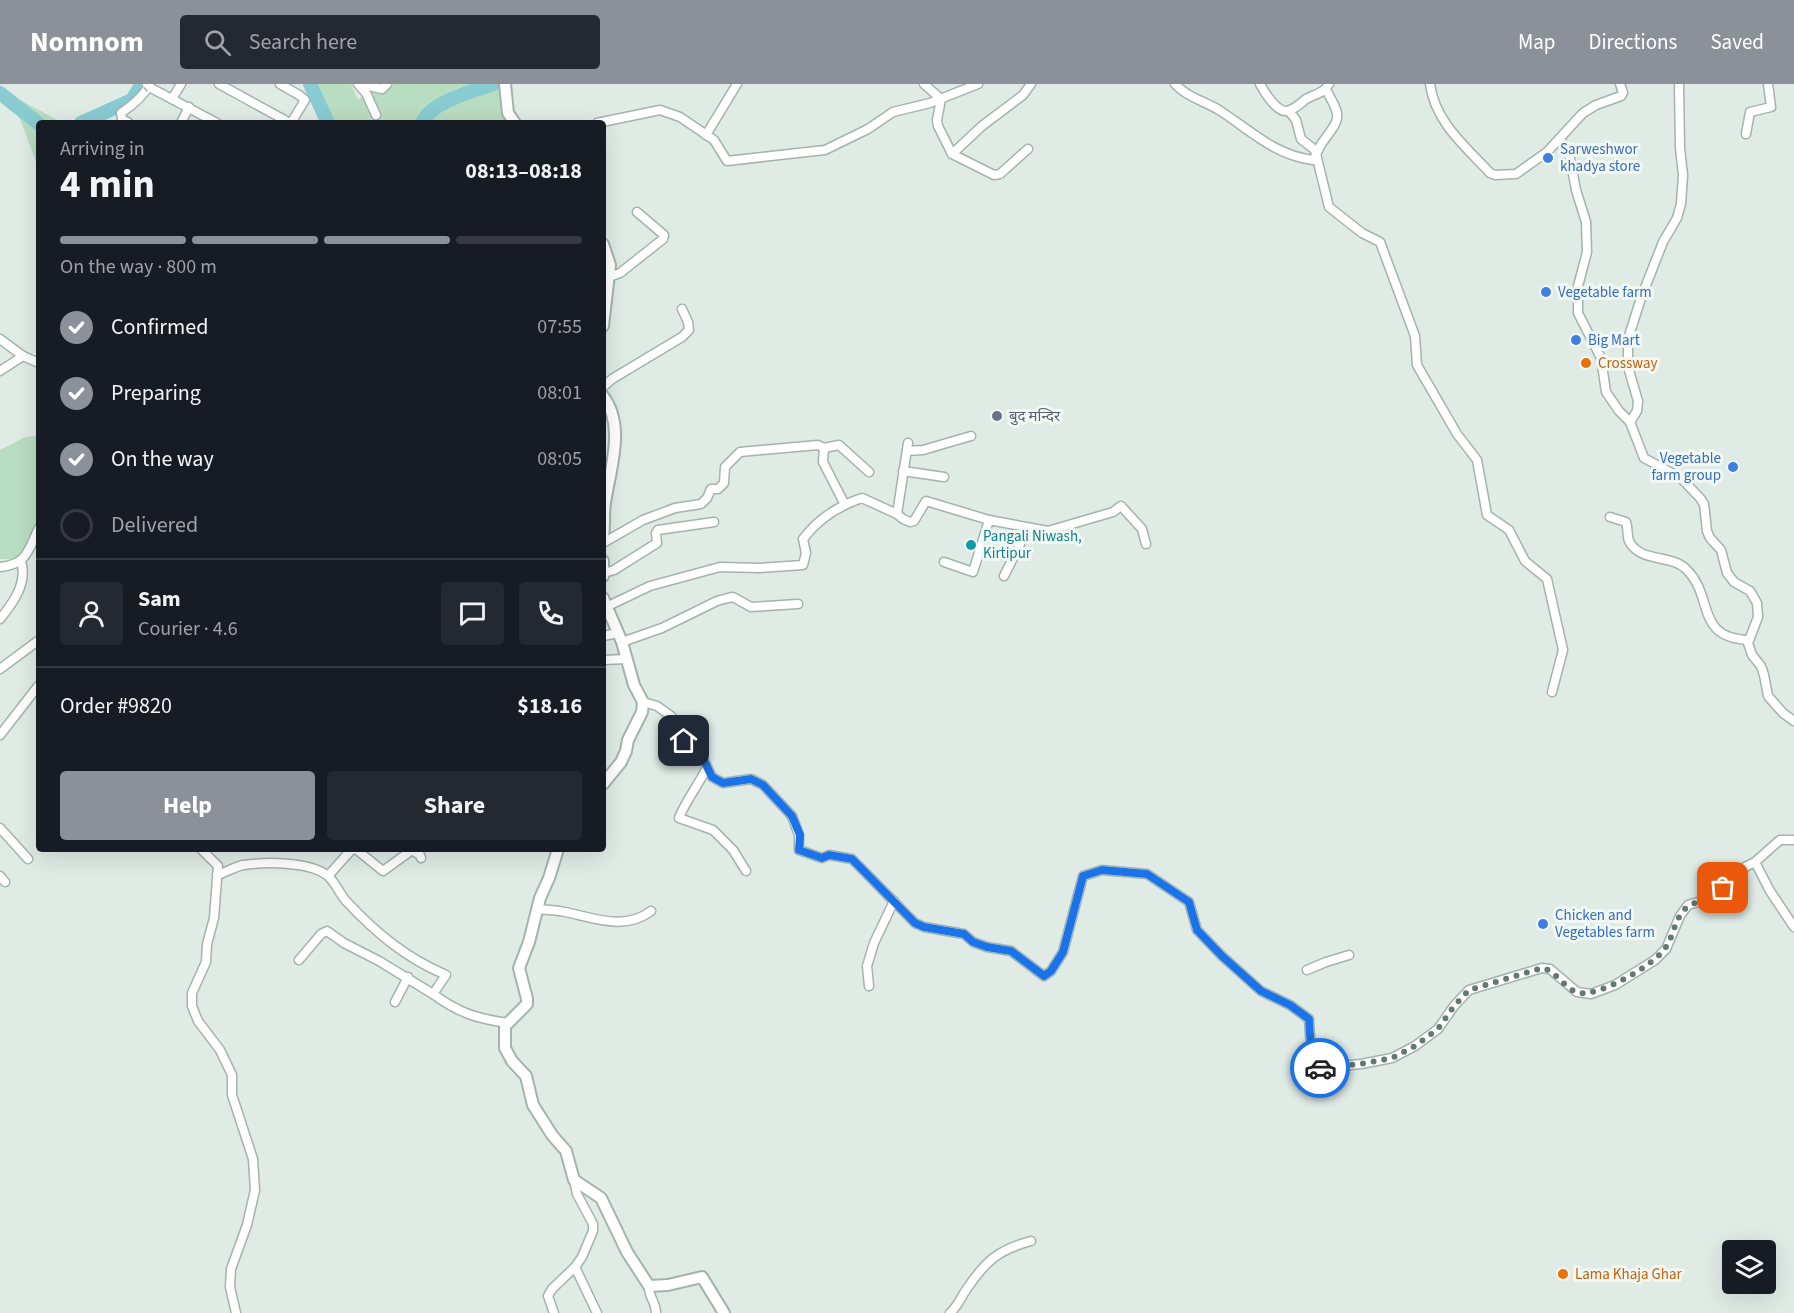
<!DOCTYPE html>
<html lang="en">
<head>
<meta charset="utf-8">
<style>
  body { margin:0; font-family:"Source Sans 3","Noto Sans Devanagari",sans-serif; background:#242831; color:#f1f3f6; height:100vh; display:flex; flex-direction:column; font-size:22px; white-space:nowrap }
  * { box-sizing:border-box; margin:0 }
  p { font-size:20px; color:#9ea1a6 }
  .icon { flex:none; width:33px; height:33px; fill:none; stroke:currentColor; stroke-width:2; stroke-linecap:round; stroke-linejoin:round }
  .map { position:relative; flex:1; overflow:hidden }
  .panel { position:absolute; left:36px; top:36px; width:570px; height:732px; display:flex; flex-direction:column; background:#171b24; border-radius:6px; box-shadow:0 6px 24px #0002 }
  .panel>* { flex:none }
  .fabs { position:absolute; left:1722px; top:1156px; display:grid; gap:12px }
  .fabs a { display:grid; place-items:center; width:54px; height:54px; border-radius:6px; background:#171b24; box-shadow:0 6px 24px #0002; font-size:30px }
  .pin { position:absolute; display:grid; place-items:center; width:51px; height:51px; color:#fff; margin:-26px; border-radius:12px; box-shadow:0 3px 9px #0006 }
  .courier { position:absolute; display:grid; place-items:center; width:60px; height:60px; margin:-30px; border:4px solid #1a73e8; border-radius:50%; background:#fff; color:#222; box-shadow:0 2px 8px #0007 }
  .overview em { font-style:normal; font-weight:700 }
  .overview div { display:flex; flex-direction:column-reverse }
  .overview { display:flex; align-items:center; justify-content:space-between; height:102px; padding:0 24px }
  h1 { font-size:39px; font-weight:700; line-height:45px }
  .bar { display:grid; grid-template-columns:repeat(4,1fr); gap:9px 6px; align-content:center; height:72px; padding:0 24px }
  .bar i { height:8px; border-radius:4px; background:#363941 }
  .bar .on { background:#8c9099 }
  .bar p { grid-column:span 4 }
  .line { display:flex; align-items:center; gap:15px; padding:0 24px; border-top:2px solid #363941 }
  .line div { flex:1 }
  .round { display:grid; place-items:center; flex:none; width:63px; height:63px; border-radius:6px; background:#242831 }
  ol { padding:0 24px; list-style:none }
  li { display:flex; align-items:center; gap:18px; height:66px }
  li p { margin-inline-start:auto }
  li .icon { padding:6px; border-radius:50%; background:#8c9099; color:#fff; stroke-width:4 }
  li:last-child { color:#9ea1a6 }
  li i { width:33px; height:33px; border:3px solid #363941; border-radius:50% }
  .action { display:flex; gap:12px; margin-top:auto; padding:12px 24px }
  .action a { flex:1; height:69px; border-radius:6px; background:#8c9099; color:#fff; font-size:24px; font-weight:700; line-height:69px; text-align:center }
  .action a+a { background:#242831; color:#f1f3f6 }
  header { display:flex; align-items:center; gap:36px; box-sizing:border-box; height:84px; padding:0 30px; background:#8c9099; color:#fff }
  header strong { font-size:28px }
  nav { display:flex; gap:33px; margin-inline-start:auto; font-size:21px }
  .search { width:420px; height:54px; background:#242831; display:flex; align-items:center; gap:15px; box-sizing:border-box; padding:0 21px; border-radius:6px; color:#9ea1a6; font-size:22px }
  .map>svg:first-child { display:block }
  .green { fill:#b9ddc0 }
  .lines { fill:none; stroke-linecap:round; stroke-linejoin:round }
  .river { stroke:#88cbd1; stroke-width:14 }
  .minor-casing { stroke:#a3b3ad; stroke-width:11 }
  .tertiary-casing { stroke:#a3b3ad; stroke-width:14 }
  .minor { stroke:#fff; stroke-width:8 }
  .tertiary { stroke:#fff; stroke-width:10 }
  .minor-bridge-casing { stroke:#a3b3ad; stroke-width:11; stroke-linecap:butt }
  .minor-bridge { stroke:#fff; stroke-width:8 }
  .done { stroke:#647972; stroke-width:6; stroke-dasharray:0 10.8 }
  .route { stroke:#1a73e8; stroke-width:8 }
  .shop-dot { fill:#3f7fe0; stroke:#f1f8f4; stroke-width:2 }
  .food-dot { fill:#e8710a; stroke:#f1f8f4; stroke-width:2 }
  .worship-dot { fill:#6b7280; stroke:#f1f8f4; stroke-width:2 }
  .culture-dot { fill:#0f9aa8; stroke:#f1f8f4; stroke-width:2 }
  .labels { text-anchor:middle; stroke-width:6; stroke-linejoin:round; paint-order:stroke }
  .shop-label { font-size:15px; fill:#366cbe; stroke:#f1f8f4; text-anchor:start }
  .food-label { font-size:15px; fill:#c56008; stroke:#f1f8f4; text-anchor:start }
  .worship-label { font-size:15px; fill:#5b616d; stroke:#f1f8f4; text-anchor:start }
  .culture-label { font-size:15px; fill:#0d838f; stroke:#f1f8f4; text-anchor:start }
</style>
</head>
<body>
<header>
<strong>Nomnom</strong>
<div class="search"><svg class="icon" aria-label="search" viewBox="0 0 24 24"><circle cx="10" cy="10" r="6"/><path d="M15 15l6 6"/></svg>Search here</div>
<nav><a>Map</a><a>Directions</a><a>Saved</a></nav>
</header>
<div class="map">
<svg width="1794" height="1229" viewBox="0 0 1794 1229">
  <rect width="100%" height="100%" fill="#e0ebe6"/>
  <g class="green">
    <polygon points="315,0 351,0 358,16 376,0 501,0 502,31 507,39 316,39 323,29"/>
    <polygon points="11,11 63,39 39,39 39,86"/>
    <polygon points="39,351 39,445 23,475 0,475 0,366 23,354"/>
  </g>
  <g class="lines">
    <g class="river">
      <polyline points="310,0 328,39"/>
      <polyline points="0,9 39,40"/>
      <polyline points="81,39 132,16 142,0"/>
      <path d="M422,39c8,-21 50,-31 71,-39"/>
    </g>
    <g class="minor-casing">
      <g id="minor">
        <polyline points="219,0 290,39"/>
        <polyline points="280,0 299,11 305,16 291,39"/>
        <polyline points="358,0 366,9 376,31"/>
        <polyline points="361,0 382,5 387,0"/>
        <polyline points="924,0 941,15 937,36 938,42 952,70 982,42 1023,11 1031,0"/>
        <path d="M1175,0c12,13 29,17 44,26 31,20 55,45 94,50 4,-5 5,-12 9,-17 18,-25 21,-24 4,-53"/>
        <path d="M1260,0c5,9 19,32 30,26 6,-2 11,-7 16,-11 9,-5 18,-6 23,-15"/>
        <path d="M1430,0c5,38 35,62 60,89l5,2 21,-1 31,-22 36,-39 13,-8 25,-9 2,-3 -3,-9"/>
        <polyline points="151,4 217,39"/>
        <polyline points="172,15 181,0"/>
        <polyline points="1289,27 1296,36 1301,55 1315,66 1329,123 1362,149 1380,158 1415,252 1417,281 1457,350 1477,376 1487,431 1509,446 1525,477 1547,495 1563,566 1552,608"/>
        <path d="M129,39l-7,-4 -1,-6c12,-8 22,-16 29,-29"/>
        <polyline points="181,39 189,23"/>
        <polyline points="597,39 660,26 680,33 714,56 727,77 825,66 868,45 893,28 930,19 978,0"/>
        <polyline points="1746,50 1750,28 1771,23 1768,0"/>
        <polyline points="706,51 737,0"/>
        <polyline points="1560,55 1570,74 1576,106 1586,138 1587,168 1578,202 1578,229 1601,274 1606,308 1619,327 1630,338 1644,374 1681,394 1700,414 1704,420 1707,447 1710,454 1721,466 1727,489 1734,498 1750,507 1757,519 1758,533 1748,559 1752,571 1761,582 1764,591 1768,612 1783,629 1794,637"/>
        <polyline points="952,70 994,91 1000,90 1028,65"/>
        <polyline points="609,193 620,189 663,155 664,151 637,128"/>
        <polyline points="0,255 23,272 39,279"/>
        <polyline points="0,287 23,272"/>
        <polyline points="603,303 612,295 682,253 689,246 688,238 682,225"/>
        <polyline points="1630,338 1637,327 1638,317 1628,283 1628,255 1641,214 1663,158 1677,134 1681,120 1683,91 1680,64 1679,0"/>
        <polyline points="824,364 823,378 844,419"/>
        <polyline points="907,367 923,366 971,352"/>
        <polyline points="903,387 944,393"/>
        <polyline points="897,430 908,359"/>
        <path d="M1610,433l16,5c2,6 1,13 3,19 11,22 42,13 57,28 29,28 8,68 62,71"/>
        <polyline points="603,459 643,436 675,424 701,420 707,414 711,405 718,405 724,399 725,383 740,368 818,361 824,364 839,361 869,388"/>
        <polyline points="944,478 973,488 989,436"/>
        <path d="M0,483c28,-3 28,-17 39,-39"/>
        <polyline points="604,489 614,486 657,459 656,449 658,446 714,438"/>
        <polyline points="1004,492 1020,460"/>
        <path d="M606,523l44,-21 70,-19 40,1 43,-3 3,-12 -3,-14c15,-20 35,-33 59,-41l35,16 6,5 7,3 4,-1 12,-20 63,19 59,11 65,-19 8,-6 21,23 4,15"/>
        <path d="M0,535c13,-16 28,-36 21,-58"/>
        <polyline points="603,552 618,549"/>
        <polyline points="622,558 662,544 717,517 728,514 733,513 751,523 798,520"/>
        <polyline points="603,576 627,575"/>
        <polyline points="0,585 39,556"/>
        <path d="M643,618l14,4 14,10 13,25 17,13 11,23 11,6 28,-4 12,6 29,31 7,19v15l23,8 7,-3 23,4 63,64 9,4 40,7 9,8 14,5 24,4 33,25 7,-5 12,-19 20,-76 19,-6 45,4 42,28 8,28 25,26 39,35 29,14 19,14c1,17 1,34 10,49l42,-4 31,-6 23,-12 23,-17 16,-23 15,-16 73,-22 8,1 27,23 14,2 24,-9 40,-25 11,-11 14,-33 8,-11 17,-5 18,-12 10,-15 22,-11 25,-22h14"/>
        <polyline points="0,651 39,601"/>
        <path d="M706,685c-8,17 -20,31 -27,49l34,12 20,20 13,21"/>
        <polyline points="0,744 28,775"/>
        <polyline points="201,765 218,782 214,834 207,860 206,878 192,909 192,922 198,937 220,966 232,991 232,1011 253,1075 255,1106 247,1141 231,1185 230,1203 236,1229"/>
        <polyline points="1755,778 1770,807 1794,843"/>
        <path d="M217,791c9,-3 18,-8 26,-10 22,-3 67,-4 85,11 8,7 12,19 19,26 29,31 59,56 99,73l-13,19c26,19 42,24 74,29l-2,3"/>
        <polyline points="0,792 5,798"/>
        <polyline points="328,792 352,765 357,766 383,787 412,766 420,771 421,774"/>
        <path d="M537,825c9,1 19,1 28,3 29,6 60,19 86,-1"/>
        <polyline points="299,876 321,850 327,847 344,859 379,877 433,910"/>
        <polyline points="1307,886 1326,878 1349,871"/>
        <polyline points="869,902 867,882 874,859 894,817"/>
        <polyline points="395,918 408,893"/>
        <polyline points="575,1183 597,1229"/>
        <path d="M649,1202c-1,10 7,16 7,27"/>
        <polyline points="554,1229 548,1212 552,1205 575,1183 582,1173 593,1147 593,1140 577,1110 574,1096"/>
        <path d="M950,1229c8,-7 10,-14 16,-23 19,-28 31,-40 65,-49"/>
      </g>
    </g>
    <g class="tertiary-casing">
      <g id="tertiary">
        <polyline points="505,0 508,29 515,39"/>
        <polyline points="603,160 610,181 603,242"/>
        <path d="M603,312c23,30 7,73 2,107 -2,11 0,22 -2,33"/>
        <polyline points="603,477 603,492"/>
        <polyline points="603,514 622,558 634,601 643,618 642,628 628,656 626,667 621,678 603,700"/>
        <polyline points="558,765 549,794 540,814 529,858 519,884 527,915 527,920 505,942 505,964 512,977 526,992 533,1021 552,1051 566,1067 574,1096 601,1114 627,1168 649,1202 668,1201 702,1193 724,1229"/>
      </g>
    </g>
    <use href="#minor" class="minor"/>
    <use href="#tertiary" class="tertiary"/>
    <g class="minor-bridge-casing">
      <polyline id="minor-bridge" points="147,0 151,4"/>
    </g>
    <use href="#minor-bridge" class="minor-bridge"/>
  </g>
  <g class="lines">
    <path class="done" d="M1320,984l41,-4 31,-6 23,-12 23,-17 16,-23 15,-16 73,-22c15,3 22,21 37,25 20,4 77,-29 87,-46 8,-12 9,-30 21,-40 4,-4 11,-4 17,-6 7,-3 13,-9 19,-13"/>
    <path class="route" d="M684,657l17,13 11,23 11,6 28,-4 12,6 29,31 8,19 -1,15 23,8 7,-3 23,4 63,64 9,4 40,7 9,8 14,5 24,4 33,25 7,-5 12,-19 20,-76 19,-6 45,4 42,28 8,28 25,26 39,35 29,14 19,14c1,16 1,37 11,49"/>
  </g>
  <g class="shop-dot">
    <circle cx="1548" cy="74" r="6"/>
    <circle cx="1546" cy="208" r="6"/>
    <circle cx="1576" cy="256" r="6"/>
    <circle cx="1733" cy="383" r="6"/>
    <circle cx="1543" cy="840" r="6"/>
  </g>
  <g class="food-dot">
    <circle cx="1586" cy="279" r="6"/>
    <circle cx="1563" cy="1190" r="6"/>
  </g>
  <circle class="worship-dot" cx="997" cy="332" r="6"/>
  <circle class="culture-dot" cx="971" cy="461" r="6"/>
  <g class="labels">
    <g class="shop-label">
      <text x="1560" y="70">Sarweshwor<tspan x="1560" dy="17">khadya store</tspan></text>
      <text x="1558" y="213">Vegetable farm</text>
      <text x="1588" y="261">Big Mart</text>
      <text x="1721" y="379" text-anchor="end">Vegetable<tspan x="1721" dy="17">farm group</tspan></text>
      <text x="1555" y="836">Chicken and<tspan x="1555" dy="17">Vegetables farm</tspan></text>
    </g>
    <g class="food-label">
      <text x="1598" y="284">Crossway</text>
      <text x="1575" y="1195">Lama Khaja Ghar</text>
    </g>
    <g class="worship-label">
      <text x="1009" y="337">बुद मन्दिर</text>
    </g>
    <g class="culture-label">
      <text x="983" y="457">Pangali Niwash,<tspan x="983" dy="17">Kirtipur</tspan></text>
    </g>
  </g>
</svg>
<div class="fabs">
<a><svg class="icon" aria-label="layers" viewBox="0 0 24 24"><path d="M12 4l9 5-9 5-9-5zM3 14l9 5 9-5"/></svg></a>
</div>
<div class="pin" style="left:1723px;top:804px;background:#ea580c"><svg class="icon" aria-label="bag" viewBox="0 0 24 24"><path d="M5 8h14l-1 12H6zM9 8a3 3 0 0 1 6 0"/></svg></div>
<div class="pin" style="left:684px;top:657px;background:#1f2937"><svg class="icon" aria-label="home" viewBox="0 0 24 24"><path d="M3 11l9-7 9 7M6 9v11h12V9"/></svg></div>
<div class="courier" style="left:1320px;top:984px"><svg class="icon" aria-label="car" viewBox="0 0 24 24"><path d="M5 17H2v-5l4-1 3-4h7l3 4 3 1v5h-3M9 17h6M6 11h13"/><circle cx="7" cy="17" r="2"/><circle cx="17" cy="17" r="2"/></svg></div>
<section class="panel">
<div class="overview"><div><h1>4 min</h1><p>Arriving in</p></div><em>08:13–08:18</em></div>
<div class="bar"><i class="on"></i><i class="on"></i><i class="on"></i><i></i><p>On the way · 800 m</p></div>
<ol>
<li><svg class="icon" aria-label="check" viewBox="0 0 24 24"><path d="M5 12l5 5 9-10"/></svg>Confirmed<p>07:55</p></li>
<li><svg class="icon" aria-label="check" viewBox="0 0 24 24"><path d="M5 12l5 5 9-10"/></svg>Preparing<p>08:01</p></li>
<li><svg class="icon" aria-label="check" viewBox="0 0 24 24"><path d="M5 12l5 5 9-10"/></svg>On the way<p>08:05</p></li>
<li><i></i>Delivered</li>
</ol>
<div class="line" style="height:108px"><a class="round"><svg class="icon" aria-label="person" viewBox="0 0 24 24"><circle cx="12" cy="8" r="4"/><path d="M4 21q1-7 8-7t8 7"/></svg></a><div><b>Sam</b><p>Courier · 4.6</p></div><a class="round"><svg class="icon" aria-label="chat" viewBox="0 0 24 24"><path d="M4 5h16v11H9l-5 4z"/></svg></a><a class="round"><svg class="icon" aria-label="phone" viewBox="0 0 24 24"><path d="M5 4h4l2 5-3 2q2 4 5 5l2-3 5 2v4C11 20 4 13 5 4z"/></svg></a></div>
<div class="line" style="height:78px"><div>Order #9820</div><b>$18.16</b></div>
<div class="action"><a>Help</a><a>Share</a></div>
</section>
</div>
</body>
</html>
